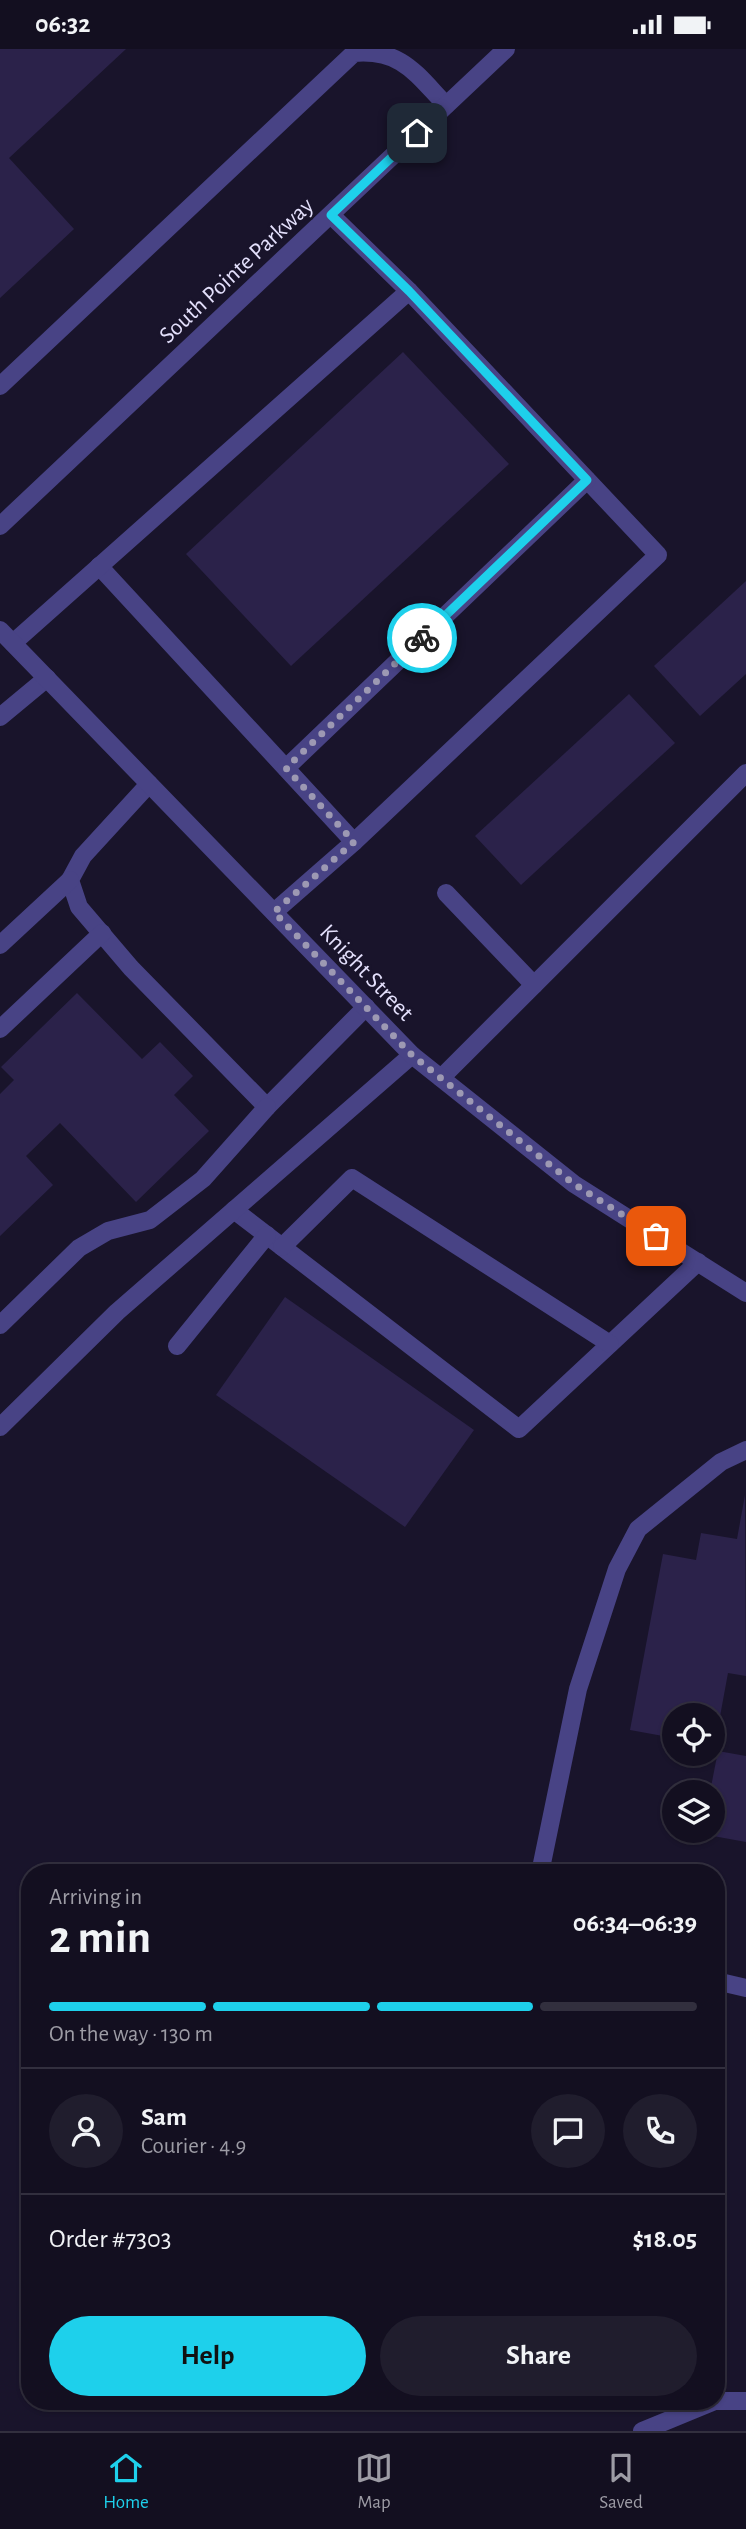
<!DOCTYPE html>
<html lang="en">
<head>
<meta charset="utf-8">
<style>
  body { margin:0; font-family:"Alegreya Sans",sans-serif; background:#201d2d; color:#f1f3f6; height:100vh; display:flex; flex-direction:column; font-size:26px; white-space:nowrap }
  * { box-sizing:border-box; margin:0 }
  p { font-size:23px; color:#9d9ca5 }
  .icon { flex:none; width:38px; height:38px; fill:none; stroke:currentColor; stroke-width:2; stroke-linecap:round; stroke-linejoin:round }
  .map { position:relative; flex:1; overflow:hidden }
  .sheet { position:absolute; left:21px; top:1815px; width:704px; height:546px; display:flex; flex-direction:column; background:#130f20; border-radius:28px; box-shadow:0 2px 5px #0004,0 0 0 2px #322f3e }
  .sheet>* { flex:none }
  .fabs { position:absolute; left:662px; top:1654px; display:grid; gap:14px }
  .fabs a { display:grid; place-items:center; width:63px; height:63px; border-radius:50%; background:#130f20; box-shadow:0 2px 5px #0004,0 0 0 2px #322f3e; font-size:35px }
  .pin { position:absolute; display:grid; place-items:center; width:60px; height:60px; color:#fff; margin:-30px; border-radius:14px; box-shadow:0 4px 10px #0006 }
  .courier { position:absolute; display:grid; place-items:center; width:70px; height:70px; margin:-35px; border:5px solid #1ed0eb; border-radius:50%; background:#fff; color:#222; box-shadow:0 2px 9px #0007 }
  .overview em { font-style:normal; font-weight:600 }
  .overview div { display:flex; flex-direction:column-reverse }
  .overview { display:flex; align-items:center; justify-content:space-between; height:119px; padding:0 28px }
  h1 { font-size:46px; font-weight:600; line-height:52px }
  .bar { display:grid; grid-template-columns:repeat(4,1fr); gap:10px 7px; align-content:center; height:84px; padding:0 28px }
  .bar i { height:9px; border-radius:5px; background:#322f3e }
  .bar .current { background:#1ed0eb }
  .bar p { grid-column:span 4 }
  .line { display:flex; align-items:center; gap:18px; padding:0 28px; border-top:2px solid #322f3e }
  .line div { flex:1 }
  .round { display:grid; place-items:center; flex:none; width:74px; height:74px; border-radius:37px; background:#201d2d }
  .button { display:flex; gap:14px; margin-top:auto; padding:14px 28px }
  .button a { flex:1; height:80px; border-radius:42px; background:#1ed0eb; color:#111; font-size:28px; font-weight:600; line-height:80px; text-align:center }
  .button a+a { background:#201d2d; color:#f1f3f6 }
  .status { display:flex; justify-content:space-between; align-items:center; height:49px; padding:0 35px; background:#130f20; direction:ltr }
  .status svg { height:19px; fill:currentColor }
  .tabs { display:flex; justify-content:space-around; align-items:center; height:98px; border-top:2px solid #322f3e; background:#130f20; font-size:19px; color:#9d9ca5 }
  .tabs a { display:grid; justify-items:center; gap:4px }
  .tabs .current { color:#1ed0eb }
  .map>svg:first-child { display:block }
  .building { fill:#2b224a }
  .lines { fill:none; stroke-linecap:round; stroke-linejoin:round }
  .service { stroke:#484385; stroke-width:18 }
  .minor { stroke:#484385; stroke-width:18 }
  .tertiary { stroke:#484385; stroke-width:18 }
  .done { stroke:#9d99b3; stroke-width:7; stroke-dasharray:0 12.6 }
  .route { stroke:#1ed0eb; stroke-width:9 }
  .labels { text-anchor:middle; stroke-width:5; stroke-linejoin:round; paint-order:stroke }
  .street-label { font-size:24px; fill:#e4e0fc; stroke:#19142b }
</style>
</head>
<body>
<div class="status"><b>06:32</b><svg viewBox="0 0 49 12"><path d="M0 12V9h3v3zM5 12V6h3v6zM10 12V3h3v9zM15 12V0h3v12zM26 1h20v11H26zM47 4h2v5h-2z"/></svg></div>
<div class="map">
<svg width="746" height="2382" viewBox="0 0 746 2382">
  <rect width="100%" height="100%" fill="#19142b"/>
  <g class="building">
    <polygon points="0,0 126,0 9,109 74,180 0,249"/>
    <polygon points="403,303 509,415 291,617 186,505"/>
    <polygon points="746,532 746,625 700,667 654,617"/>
    <polygon points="629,645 675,694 521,836 475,787"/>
    <polygon points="77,944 142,1010 160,993 193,1027 174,1046 209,1082 136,1153 60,1074 26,1107 53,1136 0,1187 0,1045 14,1031 1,1018"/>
    <polygon points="285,1248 474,1381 405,1478 216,1346"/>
    <polygon points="745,1446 746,1627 728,1624 714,1700 712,1666 674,1666 674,1689 630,1681 663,1505 696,1511 701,1484 737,1490"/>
    <polygon points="718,1702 746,1707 746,1793 702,1785 703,1782 712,1782 710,1743"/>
  </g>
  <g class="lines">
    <g class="service">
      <polyline points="331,166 409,242"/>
      <path d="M0,337l354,-333c48,-4 62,21 92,52"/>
      <polyline points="99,517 354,793"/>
      <polyline points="13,594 409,242 658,506 354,793 274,863"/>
      <polyline points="0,668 47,629"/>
      <polyline points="286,719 587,431"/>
      <polyline points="149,735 83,807 70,831 79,858 131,919 267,1058 366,958"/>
      <polyline points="446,844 534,936"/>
      <polyline points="0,896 70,831"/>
      <polyline points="0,980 102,884"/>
      <polyline points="441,1029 746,724"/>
      <polyline points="234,1161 519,1380 698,1213"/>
      <polyline points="282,1198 352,1129 610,1295"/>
      <polyline points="0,1276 79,1199 108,1182 150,1171 203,1130 267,1058"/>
      <polyline points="177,1297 267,1186"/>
      <polyline points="0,1378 117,1263 412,1006"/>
      <polyline points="540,1824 578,1640 617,1520 638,1480 721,1413 746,1401"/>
      <polyline points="716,1932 746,1939"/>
    </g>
    <g class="minor">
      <polyline points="0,477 506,0"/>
      <polyline points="642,2382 715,2352 746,2352"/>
    </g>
    <polyline class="tertiary" points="0,581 412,1006 574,1135 746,1244"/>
  </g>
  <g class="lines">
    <polyline class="done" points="422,589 286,719 354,793 274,863 412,1006 574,1135 656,1187"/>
    <polyline class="route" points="417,84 331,166 409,242 587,431 422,589"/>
  </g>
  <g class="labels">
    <g class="street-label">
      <text transform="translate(236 221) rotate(-43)" y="8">South Pointe Parkway</text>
      <text transform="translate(367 923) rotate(46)" y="8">Knight Street</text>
    </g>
  </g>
</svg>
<div class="fabs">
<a><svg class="icon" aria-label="locate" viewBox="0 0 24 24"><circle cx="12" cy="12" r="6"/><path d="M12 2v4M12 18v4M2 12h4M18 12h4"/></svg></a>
<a><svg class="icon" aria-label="layers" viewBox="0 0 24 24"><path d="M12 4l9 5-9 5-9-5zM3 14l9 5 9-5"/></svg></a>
</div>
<div class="pin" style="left:656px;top:1187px;background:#ea580c"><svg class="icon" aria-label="bag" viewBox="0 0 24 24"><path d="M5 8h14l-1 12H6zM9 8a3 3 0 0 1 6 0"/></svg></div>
<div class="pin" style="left:417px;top:84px;background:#1f2937"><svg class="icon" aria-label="home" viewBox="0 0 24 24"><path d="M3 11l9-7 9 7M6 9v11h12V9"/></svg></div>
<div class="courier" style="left:422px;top:589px"><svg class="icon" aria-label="bike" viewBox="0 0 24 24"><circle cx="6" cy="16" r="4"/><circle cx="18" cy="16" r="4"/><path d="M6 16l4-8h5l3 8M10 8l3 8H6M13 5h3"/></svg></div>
<section class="sheet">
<div class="overview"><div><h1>2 min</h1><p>Arriving in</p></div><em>06:34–06:39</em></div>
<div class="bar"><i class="current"></i><i class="current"></i><i class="current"></i><i></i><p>On the way · 130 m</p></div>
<div class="line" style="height:126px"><a class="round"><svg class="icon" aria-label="person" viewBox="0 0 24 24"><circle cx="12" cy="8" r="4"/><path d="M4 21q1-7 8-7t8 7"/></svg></a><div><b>Sam</b><p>Courier · 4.9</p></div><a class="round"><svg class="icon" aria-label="chat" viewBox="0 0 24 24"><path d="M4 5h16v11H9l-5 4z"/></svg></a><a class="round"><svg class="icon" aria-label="phone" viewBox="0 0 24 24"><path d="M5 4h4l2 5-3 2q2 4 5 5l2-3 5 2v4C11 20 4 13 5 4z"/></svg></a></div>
<div class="line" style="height:91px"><div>Order #7303</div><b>$18.05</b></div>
<div class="button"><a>Help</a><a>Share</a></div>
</section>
</div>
<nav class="tabs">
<a class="current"><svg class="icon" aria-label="home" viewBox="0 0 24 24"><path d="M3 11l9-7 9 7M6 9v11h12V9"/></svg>Home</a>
<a><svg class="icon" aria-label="map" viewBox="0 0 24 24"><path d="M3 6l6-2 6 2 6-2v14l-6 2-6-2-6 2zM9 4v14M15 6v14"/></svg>Map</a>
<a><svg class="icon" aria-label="saved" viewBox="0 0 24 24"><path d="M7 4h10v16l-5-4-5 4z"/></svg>Saved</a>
</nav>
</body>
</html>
